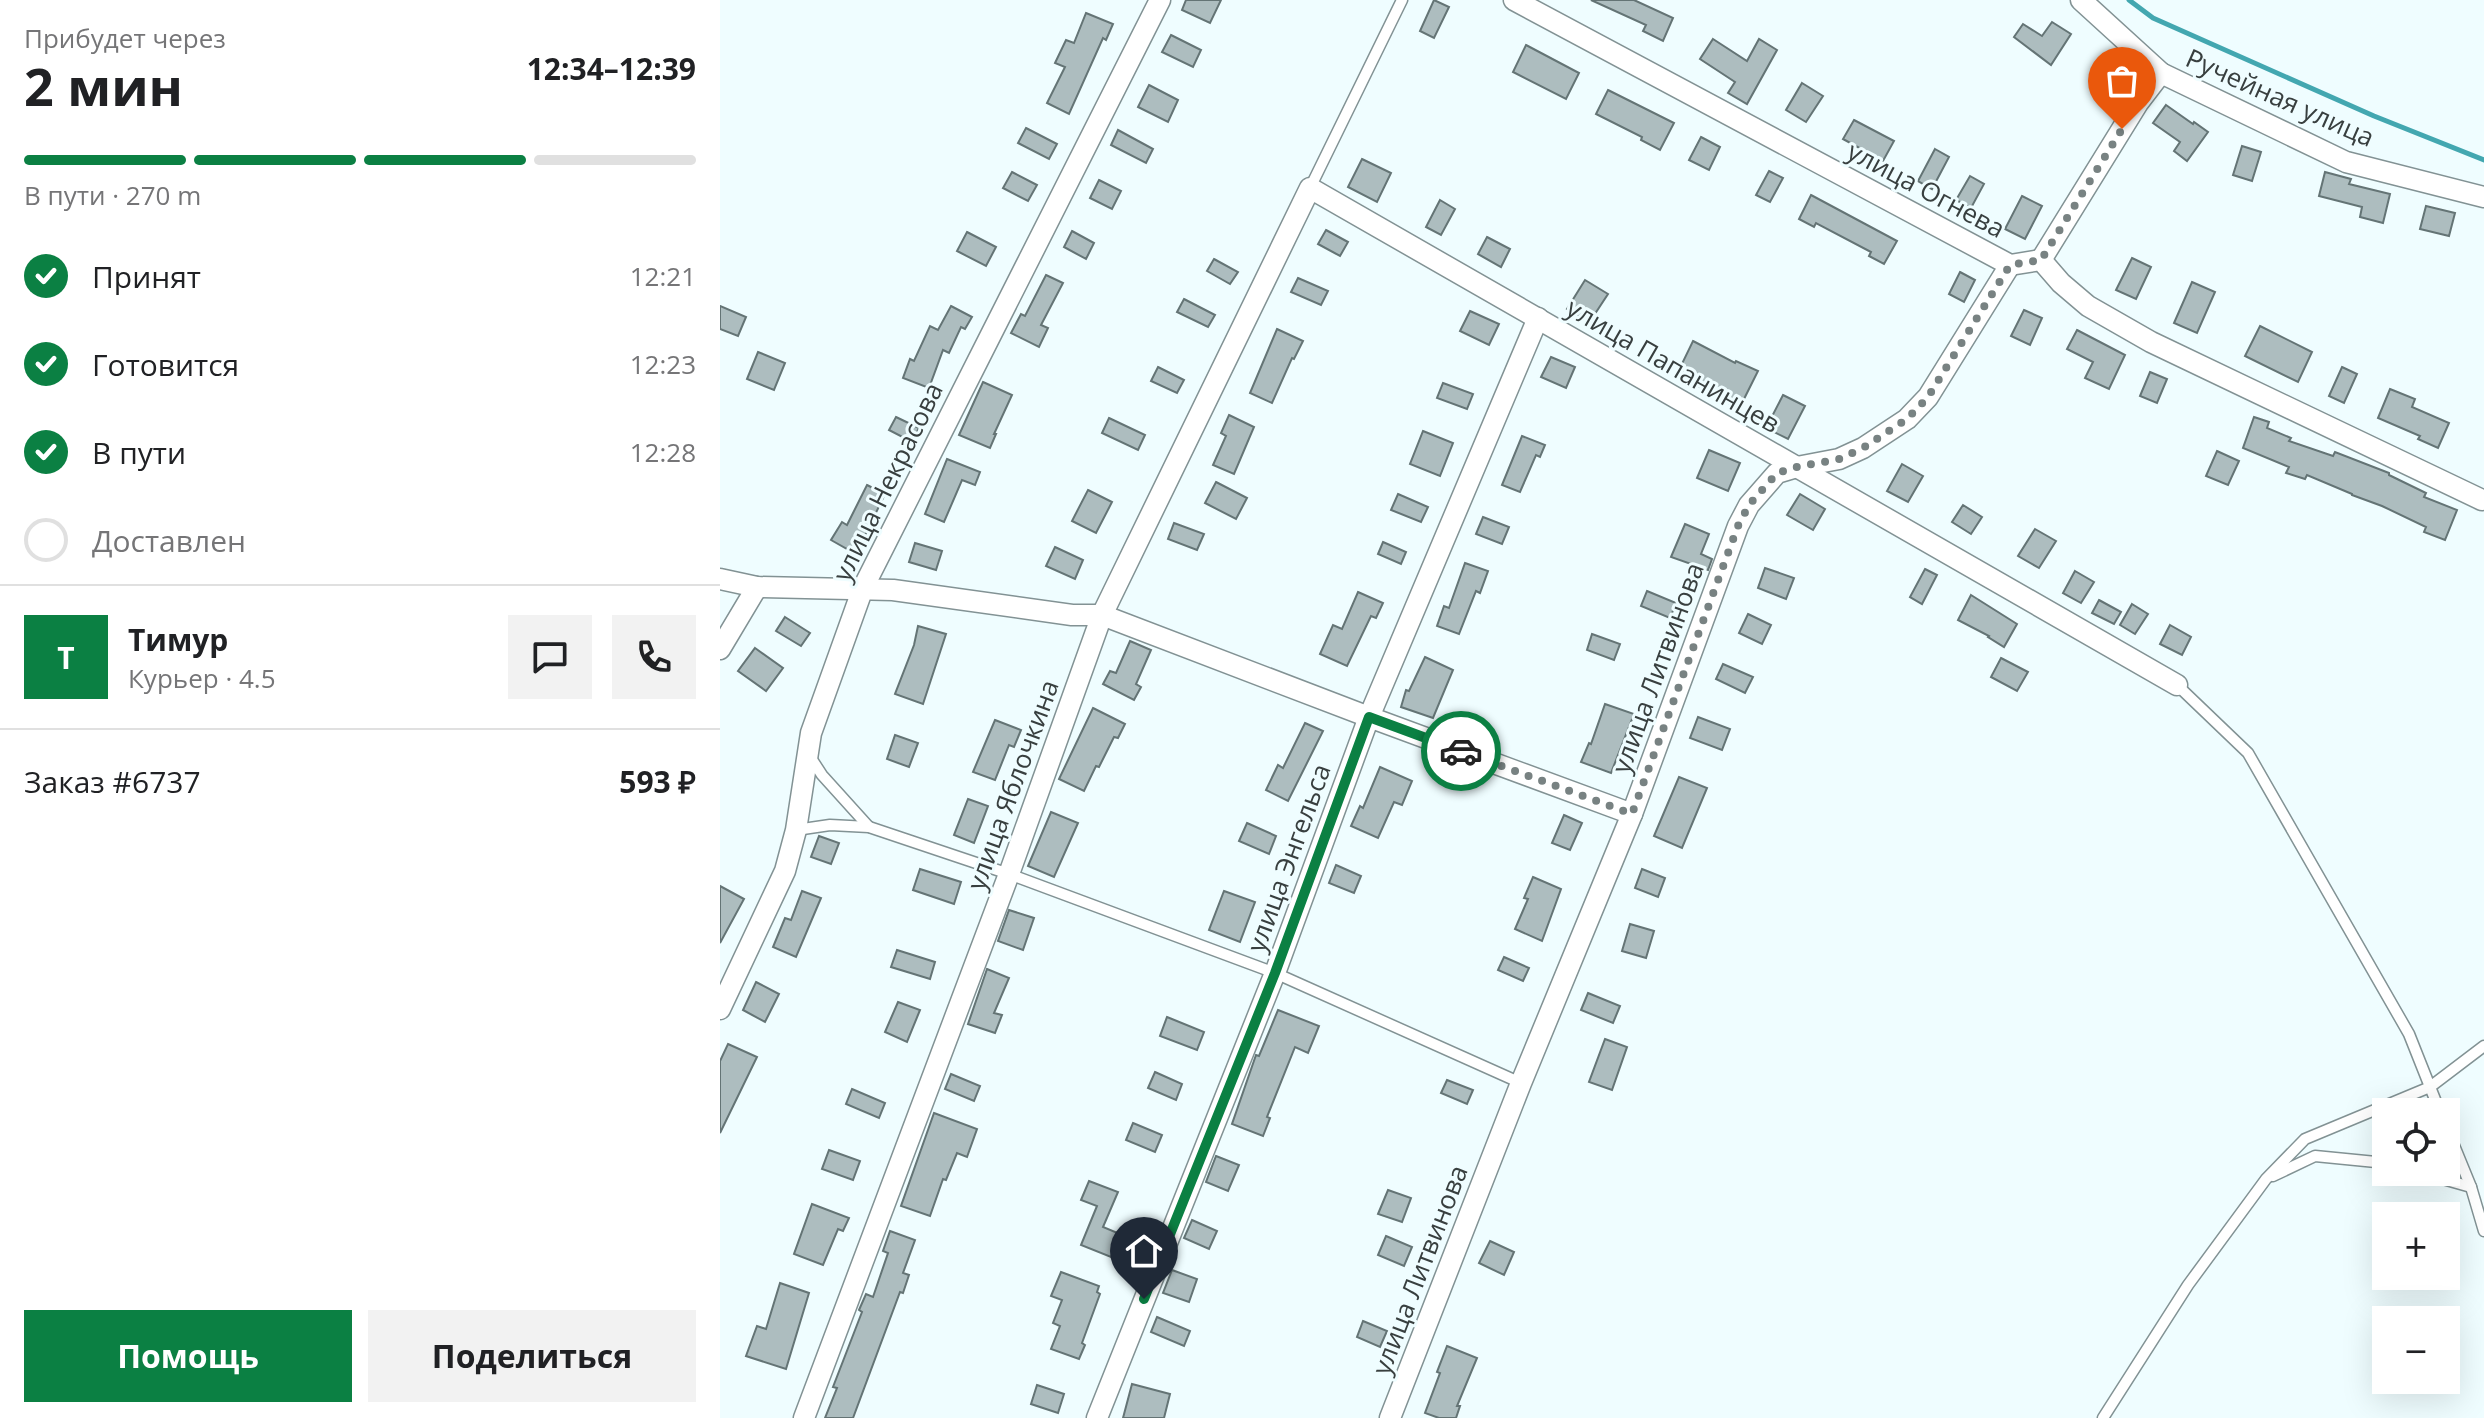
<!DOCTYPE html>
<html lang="ru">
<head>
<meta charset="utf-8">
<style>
  body { margin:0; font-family:"Open Sans",sans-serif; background:#f2f2f2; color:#202124; height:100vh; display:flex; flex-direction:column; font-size:30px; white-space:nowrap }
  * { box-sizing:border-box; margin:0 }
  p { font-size:26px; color:#757577 }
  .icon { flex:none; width:44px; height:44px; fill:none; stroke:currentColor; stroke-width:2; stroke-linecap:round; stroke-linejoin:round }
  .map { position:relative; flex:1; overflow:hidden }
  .sheet { display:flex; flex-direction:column; background:#fff; width:720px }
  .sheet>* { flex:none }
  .fabs { position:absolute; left:1652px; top:1098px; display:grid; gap:16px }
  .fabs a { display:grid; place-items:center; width:88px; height:88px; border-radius:0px; background:#fff; box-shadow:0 8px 32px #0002; font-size:40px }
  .pin { position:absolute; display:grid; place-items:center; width:68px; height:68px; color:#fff; margin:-82px -34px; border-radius:50% 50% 50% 0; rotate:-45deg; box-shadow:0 0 8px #0007 }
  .pin .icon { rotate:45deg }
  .courier { position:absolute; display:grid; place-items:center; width:80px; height:80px; margin:-40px; border:6px solid #0b8043; border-radius:50%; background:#fff; color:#222; box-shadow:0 2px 10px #0007 }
  .headline em { font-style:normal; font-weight:700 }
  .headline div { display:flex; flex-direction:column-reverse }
  .headline { display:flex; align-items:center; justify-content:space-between; height:136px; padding:0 24px }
  h1 { font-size:52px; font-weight:700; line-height:60px }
  .bar { display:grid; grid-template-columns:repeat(4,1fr); gap:12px 8px; align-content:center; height:96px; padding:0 24px }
  .bar i { height:10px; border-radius:6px; background:#e0e0e0 }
  .bar .on { background:#0b8043 }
  .bar p { grid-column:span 4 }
  .line { display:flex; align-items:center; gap:20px; padding:0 24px; border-top:2px solid #e0e0e0 }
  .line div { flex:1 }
  .round { display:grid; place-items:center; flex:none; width:84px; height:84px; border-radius:0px; background:#f2f2f2 }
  ol { padding:0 24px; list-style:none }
  li { display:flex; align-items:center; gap:24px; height:88px }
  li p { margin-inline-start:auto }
  li .icon { padding:8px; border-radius:50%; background:#0b8043; color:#fff; stroke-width:4 }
  li:last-child { color:#757577 }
  li i { width:44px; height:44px; border:4px solid #e0e0e0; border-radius:50% }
  .cta { display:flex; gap:16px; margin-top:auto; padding:16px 24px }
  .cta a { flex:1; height:92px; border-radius:0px; background:#0b8043; color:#fff; font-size:32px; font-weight:700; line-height:92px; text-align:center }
  .cta a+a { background:#f2f2f2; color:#202124 }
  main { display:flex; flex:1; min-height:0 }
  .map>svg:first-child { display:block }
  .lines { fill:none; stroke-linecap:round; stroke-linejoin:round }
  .stream { stroke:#43a7b0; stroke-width:5 }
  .building { fill:#adbdbf; stroke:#647475; stroke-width:2 }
  .lane-casing { stroke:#829294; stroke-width:13 }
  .street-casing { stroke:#829294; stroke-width:23 }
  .lane { stroke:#fff; stroke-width:10 }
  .street { stroke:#fff; stroke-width:20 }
  .done { stroke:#788282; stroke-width:8; stroke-dasharray:0 14.4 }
  .route { stroke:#0b8043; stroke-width:10 }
  .labels { text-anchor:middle; stroke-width:6; stroke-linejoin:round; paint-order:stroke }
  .street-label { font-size:26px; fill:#383f3f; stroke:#effdff }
</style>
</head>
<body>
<main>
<section class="sheet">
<div class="headline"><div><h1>2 мин</h1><p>Прибудет через</p></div><em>12:34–12:39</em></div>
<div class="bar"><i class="on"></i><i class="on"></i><i class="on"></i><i></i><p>В пути · 270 m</p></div>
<ol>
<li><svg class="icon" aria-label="check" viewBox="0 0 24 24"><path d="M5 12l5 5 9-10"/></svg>Принят<p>12:21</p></li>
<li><svg class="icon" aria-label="check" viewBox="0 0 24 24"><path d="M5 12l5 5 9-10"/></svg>Готовится<p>12:23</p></li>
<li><svg class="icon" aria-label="check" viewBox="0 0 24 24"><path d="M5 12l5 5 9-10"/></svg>В пути<p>12:28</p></li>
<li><i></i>Доставлен</li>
</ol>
<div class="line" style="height:144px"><b class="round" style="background:#0b8043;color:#fff">Т</b><div><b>Тимур</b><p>Курьер · 4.5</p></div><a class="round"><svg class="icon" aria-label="chat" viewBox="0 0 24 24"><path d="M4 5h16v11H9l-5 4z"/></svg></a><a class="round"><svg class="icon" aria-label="phone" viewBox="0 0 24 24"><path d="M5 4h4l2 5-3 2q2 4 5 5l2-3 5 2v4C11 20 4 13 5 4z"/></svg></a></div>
<div class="line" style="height:104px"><div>Заказ #6737</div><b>593 ₽</b></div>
<div class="cta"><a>Помощь</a><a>Поделиться</a></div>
</section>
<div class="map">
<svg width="1764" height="1418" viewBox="0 0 1764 1418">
  <rect width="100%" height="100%" fill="#effdff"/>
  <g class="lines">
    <polyline class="stream" points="1409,0 1433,18 1654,116 1764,160"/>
  </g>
  <g class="building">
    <polygon points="466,0 501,0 490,23 462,10"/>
    <polygon points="714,0 729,7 714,38 700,31"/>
    <polygon points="871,0 914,0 953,18 943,41 923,31 926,25"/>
    <polygon points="366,13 393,24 386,40 383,38 349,114 327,103 345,67 335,63 346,40 354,43"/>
    <polygon points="1332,22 1351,34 1331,65 1294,37 1303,24 1322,36"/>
    <polygon points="451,35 481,50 473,67 442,52"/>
    <polygon points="993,39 1027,61 1039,39 1057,50 1027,104 1008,93 1015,82 980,59"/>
    <polygon points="806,45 859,73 846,99 793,72"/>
    <polygon points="1392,53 1413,72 1399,88 1378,69"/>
    <polygon points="1082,83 1103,96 1086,122 1066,110"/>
    <polygon points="429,85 458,100 448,122 418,107"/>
    <polygon points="888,90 954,123 940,150 921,140 922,137 876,114"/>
    <polygon points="1446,105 1473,124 1474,122 1488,132 1467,161 1454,151 1460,142 1433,123"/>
    <polygon points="1134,120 1174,141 1163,161 1123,139"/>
    <polygon points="306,128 337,144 329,159 298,143"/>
    <polygon points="398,130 433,149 426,163 391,145"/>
    <polygon points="981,137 1000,147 989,170 969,160"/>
    <polygon points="1522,146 1541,152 1532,181 1513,175"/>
    <polygon points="1215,149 1229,157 1212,189 1198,181"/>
    <polygon points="642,159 671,173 657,202 628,187"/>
    <polygon points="1049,171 1063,178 1050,202 1036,195"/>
    <polygon points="292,172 317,185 308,201 283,188"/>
    <polygon points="1605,172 1631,179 1629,184 1670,194 1663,223 1640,217 1642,207 1599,196"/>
    <polygon points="1250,176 1264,184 1251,208 1236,200"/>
    <polygon points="379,180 401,191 392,209 370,198"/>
    <polygon points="1091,195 1177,241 1164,264 1149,256 1151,252 1096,223 1094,227 1079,219"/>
    <polygon points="1302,196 1322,206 1305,239 1285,229"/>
    <polygon points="720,200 735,209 721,235 706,227"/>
    <polygon points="1706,206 1735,213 1729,236 1700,229"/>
    <polygon points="606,230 628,242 620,256 598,244"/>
    <polygon points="352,231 374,243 366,259 344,247"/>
    <polygon points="247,232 276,247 266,266 237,251"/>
    <polygon points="767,237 790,249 781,267 758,254"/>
    <polygon points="1412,258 1431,267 1416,299 1396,290"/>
    <polygon points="494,259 518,272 510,284 487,271"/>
    <polygon points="1240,272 1255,280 1244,302 1229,294"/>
    <polygon points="326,275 343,283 321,325 328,328 319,347 291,333 301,314 305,316"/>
    <polygon points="578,278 608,291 601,305 571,292"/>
    <polygon points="865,280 888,294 869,323 847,309"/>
    <polygon points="1472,282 1495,292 1477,333 1454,323"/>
    <polygon points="464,299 495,315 488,327 457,312"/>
    <polygon points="0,306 26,317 18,336 0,329"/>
    <polygon points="231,306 252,317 245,329 241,327 229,353 223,350 209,388 183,378 190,359 194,361 210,326 218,330"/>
    <polygon points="1304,310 1322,318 1310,345 1291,336"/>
    <polygon points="750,311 779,324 769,345 740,331"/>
    <polygon points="1540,326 1592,352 1578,382 1525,356"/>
    <polygon points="557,329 583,341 574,359 572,358 552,403 530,393"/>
    <polygon points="1357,330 1405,355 1389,389 1365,378 1373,362 1347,349"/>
    <polygon points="973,341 1015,363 1016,361 1038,371 1019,409 957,374"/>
    <polygon points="38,352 65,363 54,390 27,379"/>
    <polygon points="831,357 855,367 846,388 821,377"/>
    <polygon points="438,367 464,380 457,393 431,381"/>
    <polygon points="1622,367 1637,374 1624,403 1609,396"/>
    <polygon points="1430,372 1447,379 1437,403 1420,396"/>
    <polygon points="263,382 292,395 274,434 276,434 270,448 239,435"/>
    <polygon points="723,383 753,394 747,409 717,398"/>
    <polygon points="1670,389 1695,399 1692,407 1729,423 1718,448 1698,439 1700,436 1658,418"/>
    <polygon points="1063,395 1085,406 1068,439 1046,428"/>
    <polygon points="509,415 534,427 514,474 493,465 506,436 501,433"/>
    <polygon points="176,417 199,428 192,442 169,430"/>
    <polygon points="1534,417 1549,422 1547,428 1571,438 1569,441 1613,456 1615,452 1669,473 1669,475 1706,493 1704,497 1737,510 1725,540 1704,532 1706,527 1662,506 1632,495 1632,494 1587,475 1585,479 1566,473 1569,467 1523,448"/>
    <polygon points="389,418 425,435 418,450 382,433"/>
    <polygon points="703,431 733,443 720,476 690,464"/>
    <polygon points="802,436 825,445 820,457 816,455 800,492 782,485"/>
    <polygon points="989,450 1020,463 1008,491 977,478"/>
    <polygon points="1497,451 1519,461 1508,485 1486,476"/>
    <polygon points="227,459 260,472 255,485 242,480 224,522 205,514"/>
    <polygon points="1182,464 1203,476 1188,502 1167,491"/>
    <polygon points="496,482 527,498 516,519 485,503"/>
    <polygon points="147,485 165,494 136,554 111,540 122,522 127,525"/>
    <polygon points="368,490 392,502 376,533 352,521"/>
    <polygon points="678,494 708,507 701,522 671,510"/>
    <polygon points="1080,494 1105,509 1093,530 1067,515"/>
    <polygon points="1243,505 1262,517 1251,534 1232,522"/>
    <polygon points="763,517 789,527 782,544 756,534"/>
    <polygon points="454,523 484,534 477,550 448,539"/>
    <polygon points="965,524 989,534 981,554 992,559 988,570 951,557"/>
    <polygon points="1315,529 1336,541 1319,568 1298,556"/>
    <polygon points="663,542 686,552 681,564 658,554"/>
    <polygon points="195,543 222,551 216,570 189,562"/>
    <polygon points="335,547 363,560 355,579 326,566"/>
    <polygon points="745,563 768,571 760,593 756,591 739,634 717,626 724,606 729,608"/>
    <polygon points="1045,568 1074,578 1066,599 1038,588"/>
    <polygon points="1205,569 1217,575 1202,604 1190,597"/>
    <polygon points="1355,571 1374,582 1361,603 1343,593"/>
    <polygon points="927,591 956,603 950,618 921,606"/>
    <polygon points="638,592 663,603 656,618 651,616 627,666 600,654 613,625 622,629"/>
    <polygon points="1251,595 1297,624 1284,647 1268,637 1269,636 1238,620"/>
    <polygon points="1379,600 1401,612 1394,624 1372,613"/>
    <polygon points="1412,604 1428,614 1415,634 1400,625"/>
    <polygon points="1028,614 1051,625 1042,644 1019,633"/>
    <polygon points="65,617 90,633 81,646 56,631"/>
    <polygon points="1450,625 1471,637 1462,655 1440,644"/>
    <polygon points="198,626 226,634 203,704 175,694 194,645"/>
    <polygon points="872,634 900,644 894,660 867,650"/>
    <polygon points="410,641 431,650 416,684 421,687 414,700 383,684 390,671 396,673"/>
    <polygon points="35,648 63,668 46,691 18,671"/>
    <polygon points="705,657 733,670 713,718 681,707 686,690 689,691"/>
    <polygon points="1281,658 1308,672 1297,691 1271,677"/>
    <polygon points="1003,664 1033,677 1025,693 996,679"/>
    <polygon points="885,704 914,714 891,773 861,762 869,743 871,744"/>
    <polygon points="373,708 405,724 398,738 394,737 379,767 376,766 364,791 339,779"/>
    <polygon points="978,717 1010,729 1002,750 970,738"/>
    <polygon points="275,720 301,730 294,747 289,745 275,780 253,772"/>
    <polygon points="585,723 603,731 568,801 546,790 558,765 563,768"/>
    <polygon points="175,735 198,743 189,767 167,759"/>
    <polygon points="660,767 692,781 682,805 674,802 658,838 631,826 640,806 643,808"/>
    <polygon points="959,777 987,788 962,848 934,836"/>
    <polygon points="248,799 268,806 254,843 234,835"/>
    <polygon points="331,812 358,823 334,877 308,866"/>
    <polygon points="844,815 862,823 850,850 832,843"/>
    <polygon points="527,823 556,836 549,854 519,841"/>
    <polygon points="99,836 119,843 111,864 91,857"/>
    <polygon points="616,865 641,876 634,893 609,883"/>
    <polygon points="200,869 241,882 234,904 193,890"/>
    <polygon points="922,869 945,878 938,897 915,888"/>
    <polygon points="813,877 841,889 822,941 795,929 808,899 804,898"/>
    <polygon points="0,886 24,899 0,943"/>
    <polygon points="82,891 101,898 76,957 53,947 65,918 71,920"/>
    <polygon points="504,891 535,902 520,942 489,930"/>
    <polygon points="289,910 314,918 303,950 278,941"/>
    <polygon points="910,924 934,931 926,958 902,951"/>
    <polygon points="177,950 215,962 210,979 171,967"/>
    <polygon points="784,957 809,968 803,981 778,970"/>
    <polygon points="267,969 289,978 274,1013 282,1015 275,1033 248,1024"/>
    <polygon points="36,982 59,994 45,1022 23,1010"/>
    <polygon points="868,993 900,1006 893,1023 861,1010"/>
    <polygon points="178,1002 200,1010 187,1042 165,1032"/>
    <polygon points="558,1010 599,1026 588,1053 575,1047 547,1117 550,1118 543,1136 512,1124 536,1055 539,1056"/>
    <polygon points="447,1017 484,1032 477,1050 440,1036"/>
    <polygon points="885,1039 907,1047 892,1090 869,1082"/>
    <polygon points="8,1044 37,1057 0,1133 0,1061"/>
    <polygon points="435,1072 462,1084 456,1100 428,1088"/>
    <polygon points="231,1074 260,1086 254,1101 225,1089"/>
    <polygon points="727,1080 753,1090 747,1104 721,1093"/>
    <polygon points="132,1089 165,1103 159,1118 126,1104"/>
    <polygon points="214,1113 257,1129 247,1157 237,1153 226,1180 223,1179 210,1216 181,1206"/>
    <polygon points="413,1123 442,1135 435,1152 406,1140"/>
    <polygon points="109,1150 140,1161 133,1180 102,1169"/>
    <polygon points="496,1156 519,1165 508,1191 486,1182"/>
    <polygon points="369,1181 398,1192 383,1227 400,1234 391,1257 361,1245 377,1206 361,1200"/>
    <polygon points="668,1190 691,1198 682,1222 658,1214"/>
    <polygon points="92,1204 129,1218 123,1231 118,1229 103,1265 74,1254"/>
    <polygon points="472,1220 497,1231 489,1249 464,1238"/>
    <polygon points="170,1231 195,1240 183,1273 189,1275 183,1293 180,1292 133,1418 105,1418 117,1388 113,1387 142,1312 139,1310 146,1294 153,1297 168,1253 163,1251"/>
    <polygon points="666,1236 692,1247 684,1266 658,1255"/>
    <polygon points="770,1241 794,1252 784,1275 759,1263"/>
    <polygon points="452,1270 477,1279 469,1302 443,1293"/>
    <polygon points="341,1272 379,1286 377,1292 380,1294 362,1343 365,1345 359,1359 331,1349 340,1326 333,1323 342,1300 331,1296"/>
    <polygon points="60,1283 89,1293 66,1369 26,1356 37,1326 46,1329"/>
    <polygon points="437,1317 470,1331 464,1346 431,1332"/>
    <polygon points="643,1321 667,1331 660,1347 637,1337"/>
    <polygon points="727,1346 757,1358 737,1406 740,1406 736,1418 719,1418 705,1413 720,1373 717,1372"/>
    <polygon points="412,1384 450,1394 444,1418 403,1418"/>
    <polygon points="317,1385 344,1394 338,1413 311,1404"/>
  </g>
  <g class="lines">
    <g class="lane-casing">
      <g id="lane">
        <polyline points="590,188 682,0"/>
        <polyline points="1457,685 1528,753 1689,1034 1720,1112"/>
        <polyline points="89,755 102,775 149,827"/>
        <polyline points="76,830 110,825 149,827 289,874 555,973 801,1083"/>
        <polyline points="1726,1126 1751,1187 1764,1231"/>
        <polyline points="1698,1172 1751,1187"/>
        <polyline points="1553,1176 1595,1156 1666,1163"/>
        <polyline points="1383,1418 1468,1285 1546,1179 1585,1139 1710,1087 1764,1046"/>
      </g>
    </g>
    <g class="street-casing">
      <g id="street">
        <polyline points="794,0 1290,265 1321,260 1341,283 1368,306 1431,342 1762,500"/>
        <polyline points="1361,0 1441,73 1626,162 1764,197"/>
        <polyline points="1321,260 1418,103 1441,73"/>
        <polyline points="0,579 37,587 173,590 352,615 382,615 649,717 912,814"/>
        <polyline points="0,649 37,587"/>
        <polyline points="0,1009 65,871 76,830 91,733 143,588 440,0"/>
        <polyline points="84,1418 289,874 382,615 590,188 1457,685"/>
        <polyline points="377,1418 555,973 649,717 818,318"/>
        <polyline points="670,1418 801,1083 912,814 1018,526 1029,505 1057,473 1077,467 1119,459 1143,448 1187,419 1208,397 1290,265"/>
      </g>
    </g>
    <use href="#lane" class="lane"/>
    <use href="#street" class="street"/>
  </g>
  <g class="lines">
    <polyline class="done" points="741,751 912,814 1018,526 1029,505 1057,473 1077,467 1119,459 1143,448 1187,419 1208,397 1290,265 1321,260 1402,129"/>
    <polyline class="route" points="424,1299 555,973 649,717 741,751"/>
  </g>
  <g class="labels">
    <g class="street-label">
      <text transform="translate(1560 98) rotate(24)" y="9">Ручейная улица</text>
      <text transform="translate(1206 190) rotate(28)" y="9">улица Огнева</text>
      <text transform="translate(953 366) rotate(30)" y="9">улица Папанинцев</text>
      <text transform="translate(168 482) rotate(-64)" y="9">улица Некрасова</text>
      <text transform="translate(938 668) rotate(-70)" y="9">улица Литвинова</text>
      <text transform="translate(293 785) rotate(-70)" y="9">улица Яблочкина</text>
      <text transform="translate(569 858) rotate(-70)" y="9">улица Энгельса</text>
      <text transform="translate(700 1270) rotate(-69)" y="9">улица Литвинова</text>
    </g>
  </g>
</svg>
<div class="fabs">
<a><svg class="icon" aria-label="locate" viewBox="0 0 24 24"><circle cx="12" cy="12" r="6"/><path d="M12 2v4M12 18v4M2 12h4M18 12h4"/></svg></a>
<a>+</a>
<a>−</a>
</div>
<div class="pin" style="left:1402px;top:129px;background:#ea580c"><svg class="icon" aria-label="bag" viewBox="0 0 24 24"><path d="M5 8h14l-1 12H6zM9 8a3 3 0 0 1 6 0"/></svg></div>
<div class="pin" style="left:424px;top:1299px;background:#1f2937"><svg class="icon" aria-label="home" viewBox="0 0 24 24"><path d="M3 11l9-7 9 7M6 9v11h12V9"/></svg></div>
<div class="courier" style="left:741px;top:751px"><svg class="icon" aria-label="car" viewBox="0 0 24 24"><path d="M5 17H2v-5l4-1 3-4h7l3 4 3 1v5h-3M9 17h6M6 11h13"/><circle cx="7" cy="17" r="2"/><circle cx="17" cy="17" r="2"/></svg></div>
</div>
</main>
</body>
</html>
